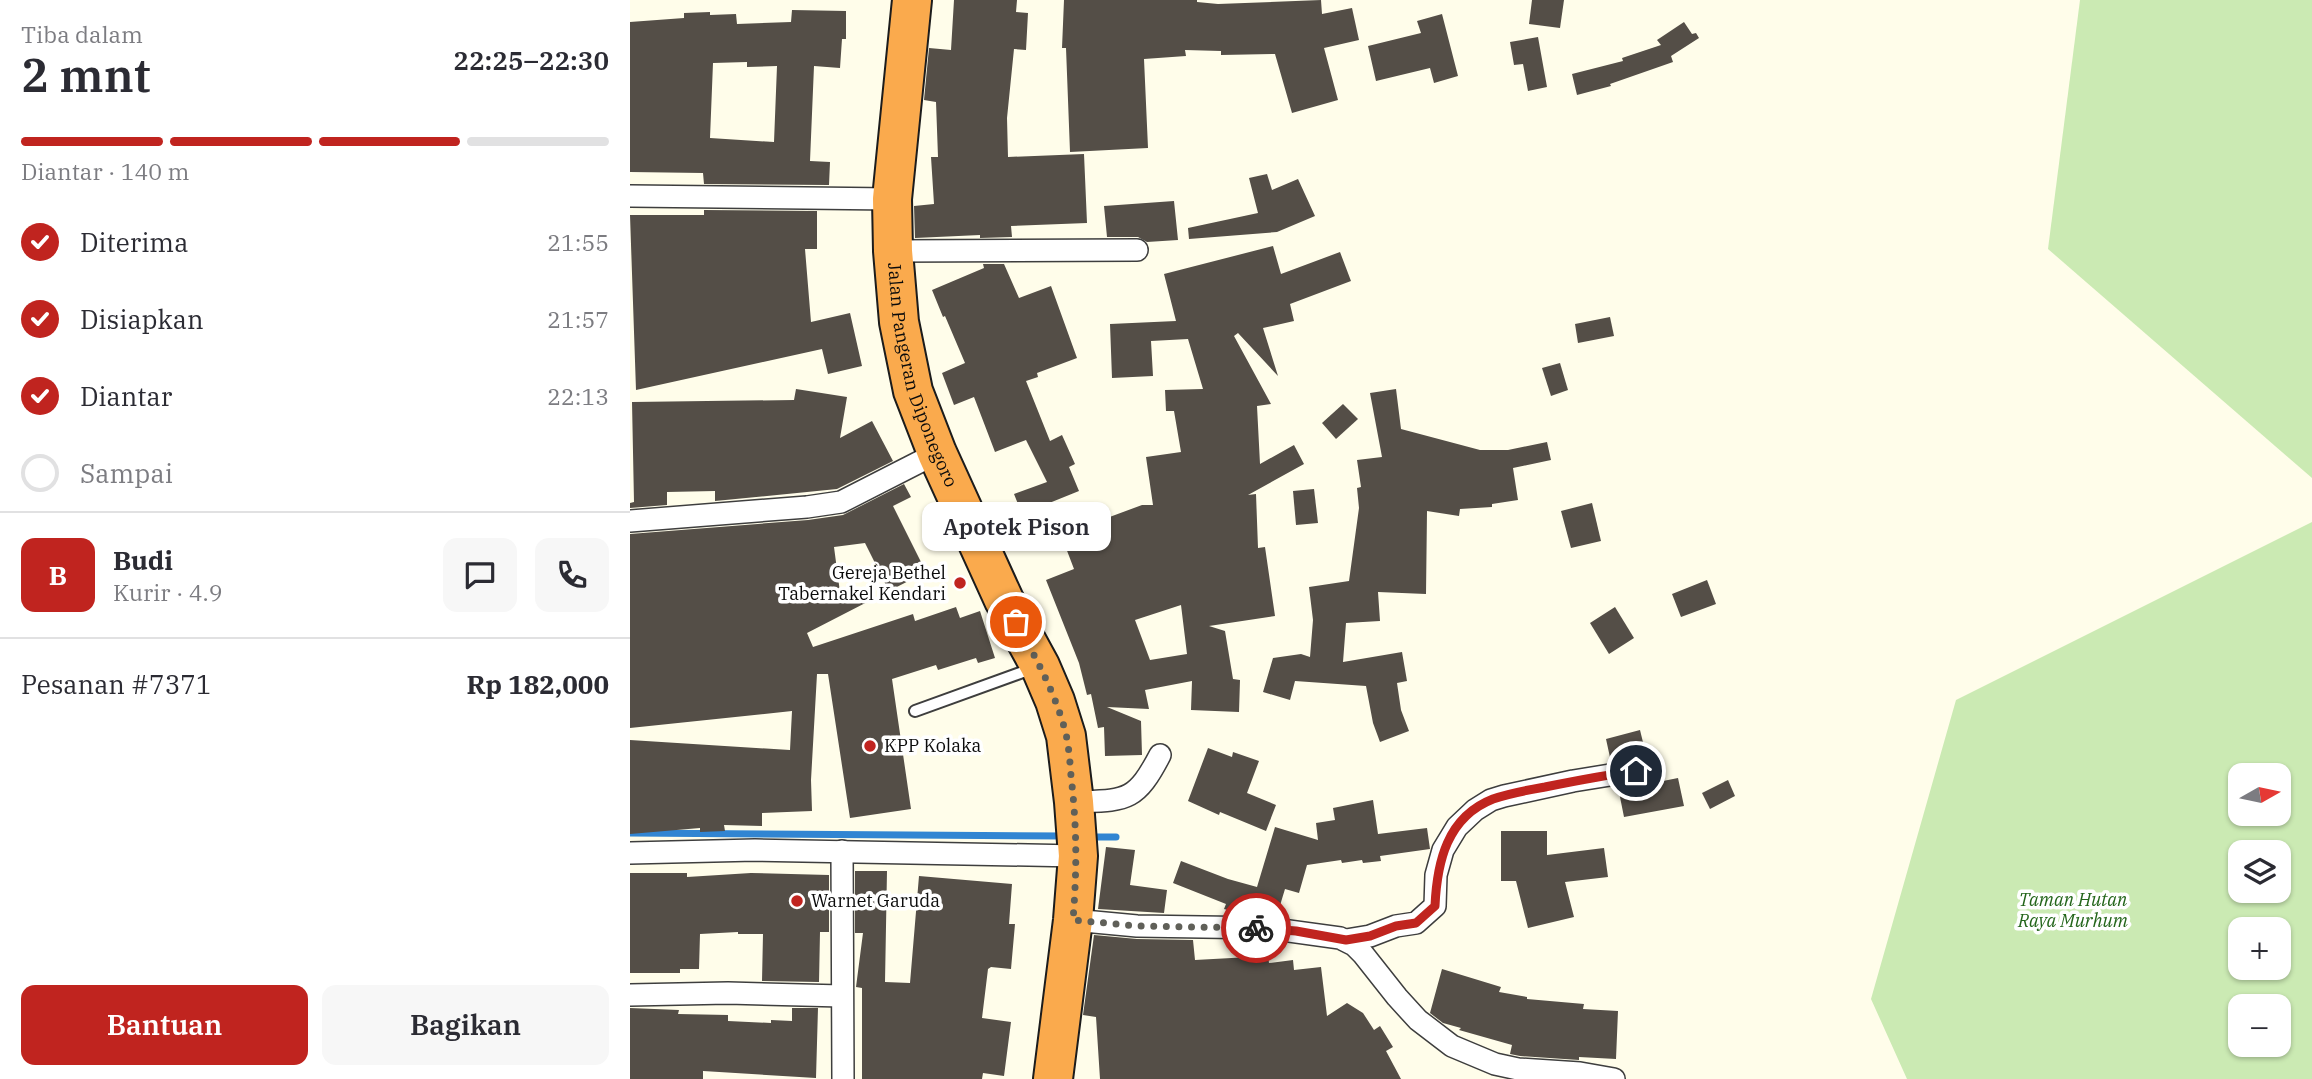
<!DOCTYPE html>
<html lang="id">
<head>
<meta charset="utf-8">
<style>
  body { margin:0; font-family:"IBM Plex Serif",serif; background:#f7f7f7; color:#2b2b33; height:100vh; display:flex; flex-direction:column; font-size:26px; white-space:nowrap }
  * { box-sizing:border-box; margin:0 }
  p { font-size:23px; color:#7c7c81 }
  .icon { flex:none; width:38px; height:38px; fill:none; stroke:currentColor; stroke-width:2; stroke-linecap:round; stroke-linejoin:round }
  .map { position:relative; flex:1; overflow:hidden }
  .side { display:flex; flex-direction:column; background:#fff; width:630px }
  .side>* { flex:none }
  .needle { width:46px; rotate:81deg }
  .buttons { position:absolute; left:1598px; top:763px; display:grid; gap:14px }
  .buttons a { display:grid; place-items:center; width:63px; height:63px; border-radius:14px; background:#fff; box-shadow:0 2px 5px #0004; font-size:35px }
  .pin { position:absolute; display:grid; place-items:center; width:60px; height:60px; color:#fff; margin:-30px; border:4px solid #fff; border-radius:50%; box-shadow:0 2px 7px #0007 }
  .courier { position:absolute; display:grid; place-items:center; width:70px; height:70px; margin:-35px; border:5px solid #c0241f; border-radius:50%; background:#fff; color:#222; box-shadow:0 2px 9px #0007 }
  .bubble { position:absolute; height:49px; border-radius:14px; background:#fff; box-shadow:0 2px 5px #0004; font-size:23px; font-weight:600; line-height:49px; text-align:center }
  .summary em { font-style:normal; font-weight:600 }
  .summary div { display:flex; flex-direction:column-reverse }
  .summary { display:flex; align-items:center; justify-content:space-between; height:119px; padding:0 21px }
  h1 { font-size:46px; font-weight:600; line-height:52px }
  .bar { display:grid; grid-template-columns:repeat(4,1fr); gap:10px 7px; align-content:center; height:84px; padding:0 21px }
  .bar i { height:9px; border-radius:5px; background:#e1e1e2 }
  .bar .current { background:#c0241f }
  .bar p { grid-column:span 4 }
  .line { display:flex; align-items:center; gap:18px; padding:0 21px; border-top:2px solid #e1e1e2 }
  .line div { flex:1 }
  .round { display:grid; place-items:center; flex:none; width:74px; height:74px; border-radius:14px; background:#f7f7f7 }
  ol { padding:0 21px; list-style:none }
  li { display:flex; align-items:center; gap:21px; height:77px }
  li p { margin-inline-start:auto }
  li .icon { padding:7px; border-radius:50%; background:#c0241f; color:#fff; stroke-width:4 }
  li:last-child { color:#7c7c81 }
  li i { width:38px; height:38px; border:4px solid #e1e1e2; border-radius:50% }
  .primary-button { display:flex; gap:14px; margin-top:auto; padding:14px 21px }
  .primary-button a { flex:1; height:80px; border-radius:14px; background:#c0241f; color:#fff; font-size:28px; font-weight:600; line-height:80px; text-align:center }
  .primary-button a+a { background:#f7f7f7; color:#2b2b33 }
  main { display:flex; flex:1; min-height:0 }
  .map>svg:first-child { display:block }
  .green { fill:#cbeab3; fill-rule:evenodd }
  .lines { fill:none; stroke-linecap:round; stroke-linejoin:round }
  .stream { stroke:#3185d2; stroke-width:7 }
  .building { fill:#544e47; fill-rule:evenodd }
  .lane-casing { stroke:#3e3e3e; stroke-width:14 }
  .street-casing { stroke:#3e3e3e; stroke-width:24 }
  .highway-casing { stroke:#1c1c1c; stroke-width:42 }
  .lane { stroke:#fff; stroke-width:10 }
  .street { stroke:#fff; stroke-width:21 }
  .highway { stroke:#faaa4d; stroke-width:38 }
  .done { stroke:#606059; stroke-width:7; stroke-dasharray:0 12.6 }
  .route { stroke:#c0241f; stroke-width:9 }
  .poi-dot { fill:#c0241f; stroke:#fff; stroke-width:2.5 }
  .labels { text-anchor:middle; stroke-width:7; stroke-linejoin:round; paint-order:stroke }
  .street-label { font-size:18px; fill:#0b0b0b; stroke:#fff }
  .poi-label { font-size:18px; fill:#0b0b0b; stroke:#fff; text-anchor:start }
  .park-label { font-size:18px; font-style:italic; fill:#23651a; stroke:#fff }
</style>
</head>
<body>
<main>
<section class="side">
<div class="summary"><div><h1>2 mnt</h1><p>Tiba dalam</p></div><em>22:25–22:30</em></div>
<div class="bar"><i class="current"></i><i class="current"></i><i class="current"></i><i></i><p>Diantar · 140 m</p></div>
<ol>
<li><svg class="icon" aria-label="check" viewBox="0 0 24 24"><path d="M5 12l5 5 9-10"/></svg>Diterima<p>21:55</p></li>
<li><svg class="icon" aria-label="check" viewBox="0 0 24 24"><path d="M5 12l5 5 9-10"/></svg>Disiapkan<p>21:57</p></li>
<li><svg class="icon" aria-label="check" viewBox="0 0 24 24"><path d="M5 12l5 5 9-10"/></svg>Diantar<p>22:13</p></li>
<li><i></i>Sampai</li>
</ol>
<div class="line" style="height:126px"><b class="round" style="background:#c0241f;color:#fff">B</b><div><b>Budi</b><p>Kurir · 4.9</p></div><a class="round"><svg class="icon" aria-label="chat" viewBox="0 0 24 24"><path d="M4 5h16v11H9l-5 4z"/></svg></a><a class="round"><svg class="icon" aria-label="phone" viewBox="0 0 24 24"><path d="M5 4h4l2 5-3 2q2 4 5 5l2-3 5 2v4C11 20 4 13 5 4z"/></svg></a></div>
<div class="line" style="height:91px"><div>Pesanan #7371</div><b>Rp 182,000</b></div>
<div class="primary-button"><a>Bantuan</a><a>Bagikan</a></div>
</section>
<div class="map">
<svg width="1682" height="1079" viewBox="0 0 1682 1079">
  <rect width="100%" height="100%" fill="#fffdea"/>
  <g class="green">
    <polygon points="1450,0 1682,0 1682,478 1418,249"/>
    <path d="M1682,522v557h-405l-36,-80 85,-299zM1610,775h38v39h-38zM1610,852h38v39h-38zM1610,929h38v39h-38zM1610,1006h38v39h-38z"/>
  </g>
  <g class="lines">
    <g class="stream">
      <polyline points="0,833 437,836"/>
      <polyline points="459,837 486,837"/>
    </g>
  </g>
  <g class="building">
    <polygon points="324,0 387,0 386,12 398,13 396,50 384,49 377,118 378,157 454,154 457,223 381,226 382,237 350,238 350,235 285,238 284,206 304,204 301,157 308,157 306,102 294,100 299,48 321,50"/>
    <polygon points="434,0 567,0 567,2 588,4 691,0 692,14 722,8 729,40 694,48 708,100 662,113 645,54 591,55 591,51 555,50 556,56 514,59 518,148 440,152 436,48 432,48"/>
    <polygon points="902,0 934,0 930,28 899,24"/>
    <path d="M162,10l54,1v28h-4l-2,29 -26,-2 -4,95 20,1 -1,23 -125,-1 -1,-11 -73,-1v-150l54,-4v-5l26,-1v3l26,-1 1,10 54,-2zM117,62v5l30,-1 -3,76 -64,-4 3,-75z"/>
    <polygon points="812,14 828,76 804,83 800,68 746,81 738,46 791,33 787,21"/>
    <polygon points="1054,22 1062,34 1066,33 1069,38 1041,56 1043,62 980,84 981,86 947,95 942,74 993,61 992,58 1031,45 1027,40"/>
    <polygon points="908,37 917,87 898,91 893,64 884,65 880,42"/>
    <polygon points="637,174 642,190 668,179 685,216 647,232 559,239 558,228 628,213 619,178"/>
    <polygon points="544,201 548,240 517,242 508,237 477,237 474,206"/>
    <polygon points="74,210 187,211 187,249 175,249 181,322 220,313 232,366 198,374 192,349 6,390 0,215 74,215"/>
    <path d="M643,246l8,28 59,-22 11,29 -61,23 4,17 -31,7 15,48 -40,-43 -4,3 37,68 -14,2 3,58 34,-19 10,19 -56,31 8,-1 2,54 7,-1 10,69 -66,10 16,5 8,48 7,1 -1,32 -48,-2 1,-29 -47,9 4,19 -42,-2 34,14 1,34 -37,1 -1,-29 -6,1 -7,-34 -4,1 -8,-32 -33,-83 28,-11 -13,-34 81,-30h11l-7,-48 35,-5 -7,-41h-8l-1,-21 38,-1 -15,-50 -37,2 2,35 -41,2 -2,-54 66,-3 -12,-47zM551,605l6,49 -37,6 -15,-40z"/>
    <polygon points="353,264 374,264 389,298 421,286 447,358 407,373 408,377 396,381 420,441 432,435 445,464 439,467 449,491 392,514 384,494 417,482 396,440 365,452 344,397 324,405 312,373 335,363 315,316 313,317 302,290 354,268"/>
    <polygon points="980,317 984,336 948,343 945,324"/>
    <polygon points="930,363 938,390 921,396 912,368"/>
    <polygon points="166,389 217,397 210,438 242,421 263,461 207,489 85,501 85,491 37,492 37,505 0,508 0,503 4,502 2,402 164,400"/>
    <polygon points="766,389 771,429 850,450 878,450 917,442 921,460 883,468 888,500 862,504 862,507 830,509 829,516 797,511 796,594 748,592 750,621 716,623 713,662 772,652 777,681 767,683 771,710 779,731 750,742 743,723 736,686 665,681 660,700 633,692 643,658 671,654 680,657 683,620 679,587 719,581 729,508 727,488 731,487 727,460 752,457 740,393"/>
    <polygon points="713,404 728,419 706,439 692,423"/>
    <polygon points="274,484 281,497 263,506 296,572 259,591 235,543 204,547 211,600 244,594 245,598 177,633 183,647 283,614 285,621 326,607 330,618 350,611 365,658 348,663 346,658 308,670 306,665 262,679 281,809 220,818 198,674 187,674 181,780 182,811 132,813 132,826 94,825 95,831 70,832 70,828 0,834 0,740 160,750 162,711 0,728 0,534 178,520 213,515"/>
    <polygon points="684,489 688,523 666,525 663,491"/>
    <polygon points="962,503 971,541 941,548 931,511"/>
    <polygon points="1077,580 1086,604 1051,617 1042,594"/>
    <polygon points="985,607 1004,638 979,654 960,623"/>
    <polygon points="1010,730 1023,783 1048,778 1054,806 994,817 988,787 1013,782 1017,775 1018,768 1009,759 981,762 976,739"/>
    <polygon points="578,748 602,757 603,752 629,761 617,793 646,805 636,831 590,812 589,815 558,801"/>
    <polygon points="1098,780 1105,796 1080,809 1072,793"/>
    <polygon points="743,800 748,834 797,828 800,849 750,856 751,861 733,863 732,860 712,863 711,860 677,865 669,893 655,889 648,912 614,902 611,914 594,909 596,904 543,883 551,861 598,879 627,887 645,827 688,840 686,823 705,820 703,808"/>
    <polygon points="871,831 917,831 917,855 974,848 978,877 935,882 944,917 898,928 886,881 871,881"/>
    <polygon points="476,847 505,850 500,885 537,890 534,913 468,909"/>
    <polygon points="225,871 257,871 255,982 280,983 289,876 382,884 379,924 385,924 381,969 361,967 358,969 352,1018 381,1022 374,1076 353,1073 352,1079 232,1079 232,988 226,987 233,933 225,933"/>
    <polygon points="0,873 57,873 57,877 121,873 199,875 199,932 190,932 189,982 132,981 133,934 108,934 108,932 70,934 69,969 50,969 50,973 0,973"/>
    <polygon points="464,935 507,939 563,940 565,960 638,956 639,963 663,960 664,970 691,967 697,1016 717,1003 733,1013 744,1030 750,1026 763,1047 756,1051 771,1079 470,1079 466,1017 453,1015"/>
    <polygon points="812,969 871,987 869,992 897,997 897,999 954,1004 953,1009 988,1011 986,1059 949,1057 949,1060 890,1056 880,1054 882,1045 829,1030 831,1028 813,1023 800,1013"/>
    <polygon points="0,1008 49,1010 48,1014 98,1015 98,1021 141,1023 141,1020 162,1021 162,1008 188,1008 186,1078 73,1071 73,1079 0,1079"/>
  </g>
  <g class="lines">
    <g class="lane-casing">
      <polyline id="lane" points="285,711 404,668"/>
    </g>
    <g class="street-casing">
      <g id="street">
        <polyline points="0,196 262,199"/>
        <polyline points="263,251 507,250"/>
        <polyline points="0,521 177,507 211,502 307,453"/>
        <path d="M444,802c52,-2 61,1 86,-47"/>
        <polyline points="212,851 213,1079"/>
        <polyline points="0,853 125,850 448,856"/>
        <polyline points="443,920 507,926 638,928 710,938 724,945 733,954 767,997 788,1020 822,1046 865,1064 888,1069 950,1073 984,1079"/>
        <polyline points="716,940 740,936 766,926 786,923 805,906 806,875 813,850 827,827 845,810 861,800 874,796 943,781 1005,771"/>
        <polyline points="0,995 98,993 212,996"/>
      </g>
    </g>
    <g class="highway-casing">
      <g id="highway">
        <path id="s1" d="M282,0l-20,199 1,52 6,71 14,69 24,62 67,147 36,66 15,35 11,35 8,66 4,54 -5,64 -20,159"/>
      </g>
    </g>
    <use href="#lane" class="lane"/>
    <use href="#street" class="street"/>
    <use href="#highway" class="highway"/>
  </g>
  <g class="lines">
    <path class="done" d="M386,622c20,36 40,72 50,112 3,14 4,28 5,42 6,52 6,93 2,144l64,6 119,2"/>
    <path class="route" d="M626,928l40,3 50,9 24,-4 26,-10 20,-3 19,-17c2,-44 12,-89 58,-107 17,-6 35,-9 52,-12 30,-6 60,-12 91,-16"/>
  </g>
  <g class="poi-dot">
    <circle cx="330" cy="583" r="7"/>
    <circle cx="240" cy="746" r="7"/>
    <circle cx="167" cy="901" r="7"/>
  </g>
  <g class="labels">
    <g class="street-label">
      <text dy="6" stroke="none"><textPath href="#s1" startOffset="380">Jalan Pangeran Diponegoro</textPath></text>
    </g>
    <g class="poi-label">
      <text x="316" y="579" text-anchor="end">Gereja Bethel<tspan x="316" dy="21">Tabernakel Kendari</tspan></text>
      <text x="254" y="752">KPP Kolaka</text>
      <text x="181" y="907">Warnet Garuda</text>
    </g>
    <g class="park-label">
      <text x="1443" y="906">Taman Hutan<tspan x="1443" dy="21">Raya Murhum</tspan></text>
    </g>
  </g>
</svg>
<div class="buttons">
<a><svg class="needle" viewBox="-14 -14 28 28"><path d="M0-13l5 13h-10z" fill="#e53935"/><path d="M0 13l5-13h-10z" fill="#7c7c81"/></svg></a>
<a><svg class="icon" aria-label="layers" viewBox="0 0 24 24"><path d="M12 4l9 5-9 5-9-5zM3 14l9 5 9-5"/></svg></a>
<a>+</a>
<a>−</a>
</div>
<div class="pin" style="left:386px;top:622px;background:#ea580c"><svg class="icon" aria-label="bag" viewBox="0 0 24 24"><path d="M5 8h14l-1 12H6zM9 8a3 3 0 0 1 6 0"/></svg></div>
<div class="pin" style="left:1006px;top:771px;background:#1f2937"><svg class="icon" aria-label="home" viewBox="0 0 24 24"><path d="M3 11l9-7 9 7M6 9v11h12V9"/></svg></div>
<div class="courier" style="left:626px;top:928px"><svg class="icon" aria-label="bike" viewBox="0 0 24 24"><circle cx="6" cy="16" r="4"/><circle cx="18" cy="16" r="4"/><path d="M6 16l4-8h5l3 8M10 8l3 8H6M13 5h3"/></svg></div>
<div class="bubble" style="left:292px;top:502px;width:189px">Apotek Pison</div>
</div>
</main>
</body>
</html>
